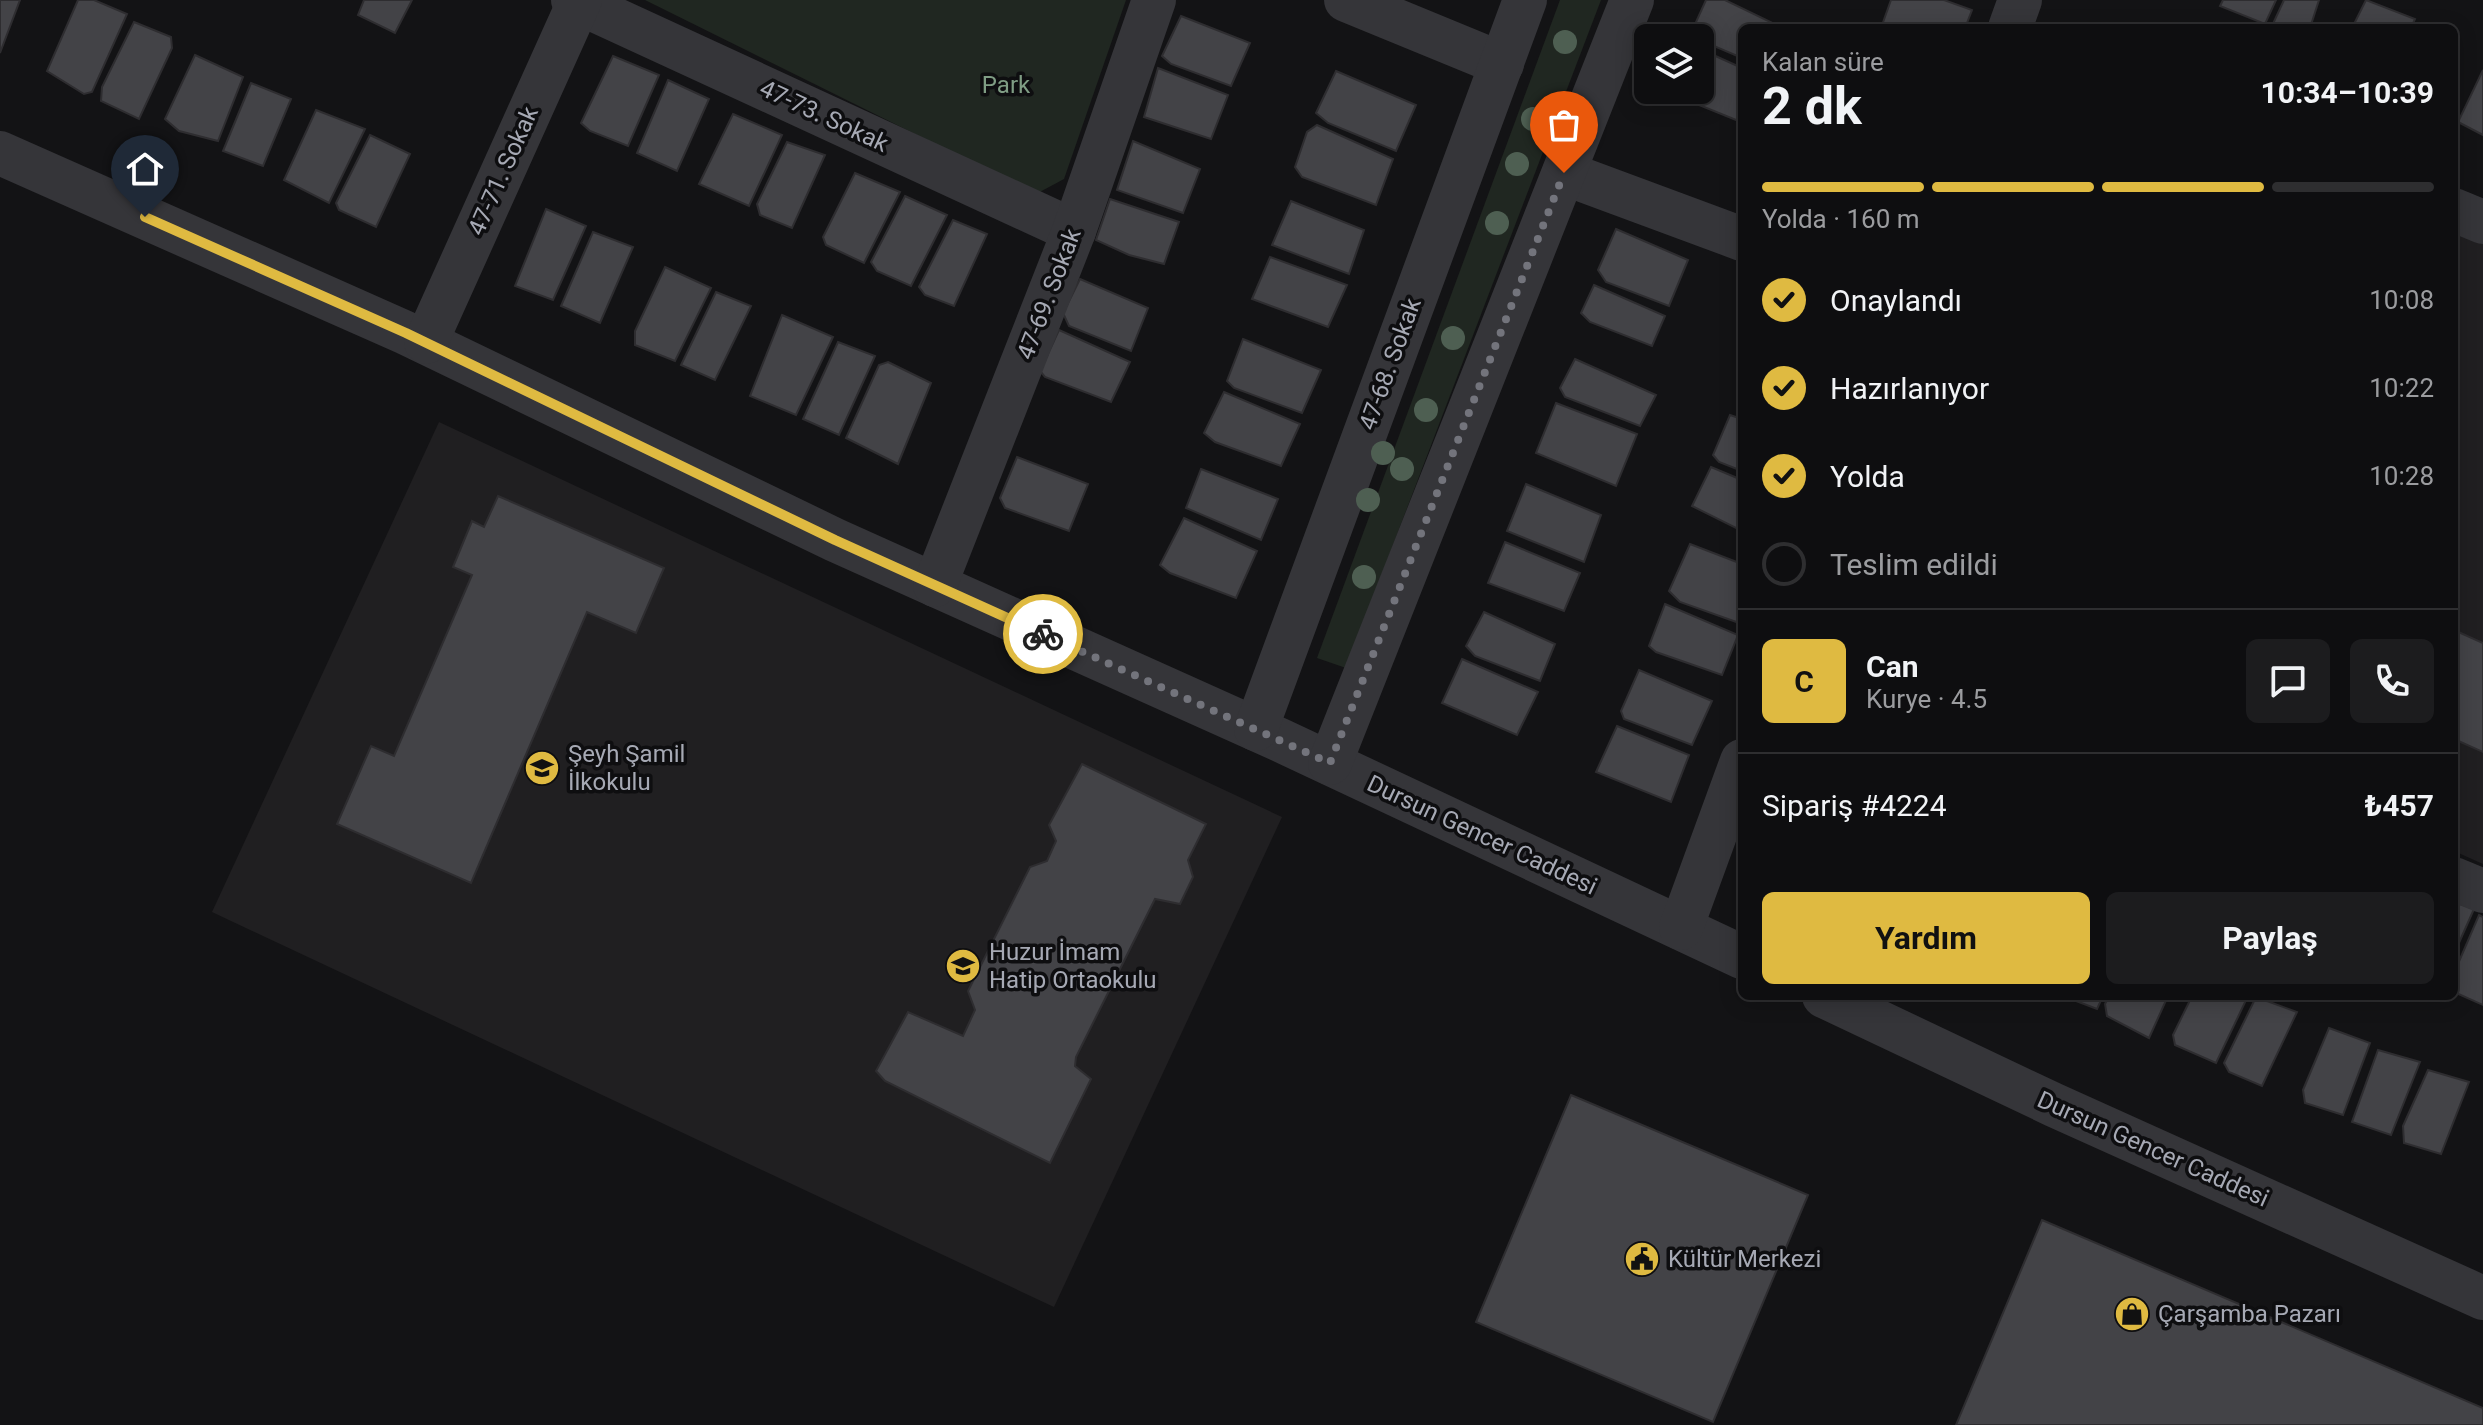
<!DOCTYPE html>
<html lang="tr">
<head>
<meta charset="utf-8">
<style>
  body { margin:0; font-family:Roboto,sans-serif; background:#1c1c1e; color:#f1f3f6; height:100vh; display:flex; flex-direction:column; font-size:30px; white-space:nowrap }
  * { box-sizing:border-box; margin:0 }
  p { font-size:26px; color:#9b9c9f }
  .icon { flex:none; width:44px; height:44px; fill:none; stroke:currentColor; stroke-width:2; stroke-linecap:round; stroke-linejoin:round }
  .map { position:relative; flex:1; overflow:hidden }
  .panel { position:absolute; left:1738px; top:24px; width:720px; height:976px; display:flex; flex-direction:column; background:#0e0e10; border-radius:12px; box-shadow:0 4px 20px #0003,0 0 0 2px #2e2e30 }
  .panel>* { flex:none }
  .buttons { position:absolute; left:1634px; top:24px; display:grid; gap:16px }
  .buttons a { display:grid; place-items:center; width:80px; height:80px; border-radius:12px; background:#0e0e10; box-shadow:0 4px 20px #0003,0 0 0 2px #2e2e30; font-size:40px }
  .pin { position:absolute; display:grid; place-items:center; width:68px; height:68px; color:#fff; margin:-82px -34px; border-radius:50% 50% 50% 0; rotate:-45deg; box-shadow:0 0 8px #0007 }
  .pin .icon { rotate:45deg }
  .courier { position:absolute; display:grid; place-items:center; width:80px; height:80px; margin:-40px; border:6px solid #dfba41; border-radius:50%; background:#fff; color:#222; box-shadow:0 2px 10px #0007 }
  .head em { font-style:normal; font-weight:700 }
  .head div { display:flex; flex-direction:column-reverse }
  .head { display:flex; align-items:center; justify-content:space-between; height:136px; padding:0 24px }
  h1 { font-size:52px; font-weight:700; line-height:60px }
  .bar { display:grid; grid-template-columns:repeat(4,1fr); gap:12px 8px; align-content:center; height:96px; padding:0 24px }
  .bar i { height:10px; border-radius:6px; background:#2e2e30 }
  .bar .active { background:#dfba41 }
  .bar p { grid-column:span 4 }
  .line { display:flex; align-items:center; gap:20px; padding:0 24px; border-top:2px solid #2e2e30 }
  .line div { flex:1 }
  .round { display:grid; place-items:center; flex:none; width:84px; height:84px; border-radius:12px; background:#1c1c1e }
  ol { padding:0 24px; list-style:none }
  li { display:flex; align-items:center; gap:24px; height:88px }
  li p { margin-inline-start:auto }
  li .icon { padding:8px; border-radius:50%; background:#dfba41; color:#111; stroke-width:4 }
  li:last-child { color:#9b9c9f }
  li i { width:44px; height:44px; border:4px solid #2e2e30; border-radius:50% }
  .primary-button { display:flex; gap:16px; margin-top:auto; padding:16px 24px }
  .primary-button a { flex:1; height:92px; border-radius:12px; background:#dfba41; color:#111; font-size:32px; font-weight:700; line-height:92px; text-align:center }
  .primary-button a+a { background:#1c1c1e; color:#f1f3f6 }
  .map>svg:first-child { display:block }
  .built { fill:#201f21 }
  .green { fill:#202721 }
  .building { fill:#434347; stroke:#2e2d30; stroke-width:2 }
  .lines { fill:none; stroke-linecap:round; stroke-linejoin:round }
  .minor { stroke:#353539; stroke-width:44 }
  .tree { fill:#4e5f52 }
  .done { stroke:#73747c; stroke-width:8; stroke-dasharray:0 14.4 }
  .route { stroke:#dfba41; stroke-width:10 }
  .labels { text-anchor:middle; stroke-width:7; stroke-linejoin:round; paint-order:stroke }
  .park-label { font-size:24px; fill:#7f9d84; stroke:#0e0e10 }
  .street-label { font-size:24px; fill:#a6a9b4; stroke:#0e0e10 }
  .poi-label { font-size:24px; fill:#a6a9b4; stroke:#0e0e10; text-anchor:start }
</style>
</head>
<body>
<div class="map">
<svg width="2483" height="1425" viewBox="0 0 2483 1425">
  <rect width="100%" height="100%" fill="#131315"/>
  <g class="built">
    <polygon points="2454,224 2483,237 2483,864 2454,851"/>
    <polygon points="439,422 1282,817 1054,1307 212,912"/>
  </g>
  <g class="green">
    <polygon points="645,0 1126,0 1064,179 1036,194"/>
    <polygon points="1560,0 1601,0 1346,668 1317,658"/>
  </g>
  <g class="building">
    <polygon points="0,0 20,0 0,53"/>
    <polygon points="78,0 94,0 127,14 92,92 84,94 47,71"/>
    <polygon points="364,0 412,0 395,33 358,15"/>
    <polygon points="1706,0 1725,0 1783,28 1742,28 1742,58 1695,38 1691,33"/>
    <polygon points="1891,0 1944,0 1972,10 1965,28 1881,28"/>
    <polygon points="2223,0 2276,0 2265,24 2220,6"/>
    <polygon points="2284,0 2319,0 2310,28 2271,28"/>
    <polygon points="2366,0 2415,19 2411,28 2352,28"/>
    <polygon points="1181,16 1250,43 1231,86 1171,64 1162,56"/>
    <polygon points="134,22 171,37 172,48 139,119 101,101 102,87"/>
    <polygon points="1700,49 1742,68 1741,122 1672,94 1671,90 1700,90"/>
    <polygon points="195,55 243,77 218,141 179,131 165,119"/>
    <polygon points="613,56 659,75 628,146 590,131 581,123"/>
    <polygon points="1158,68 1228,95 1211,139 1144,117"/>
    <polygon points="2483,70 2483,135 2458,122"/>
    <polygon points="1336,71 1416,105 1396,151 1328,123 1316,113"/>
    <polygon points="668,80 709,99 677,171 637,153"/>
    <polygon points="251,83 291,99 263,166 223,151"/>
    <polygon points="316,110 365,129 329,203 284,180"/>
    <polygon points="733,114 782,135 749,206 699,184"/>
    <polygon points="1317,125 1393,159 1376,205 1302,177 1295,167 1307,132"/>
    <polygon points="370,135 410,154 376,227 339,210 336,203"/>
    <polygon points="1133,141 1200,169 1183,213 1117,190"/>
    <polygon points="787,142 825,155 792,228 760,215 757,204"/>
    <polygon points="855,173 900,192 864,263 826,245 823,237"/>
    <polygon points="905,196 947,215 911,286 877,271 871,262"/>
    <polygon points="1110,199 1179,222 1164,264 1129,255 1096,240"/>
    <polygon points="1291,201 1364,230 1349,274 1272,245"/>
    <polygon points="546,209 586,226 553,300 515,286"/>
    <polygon points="953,220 987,234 954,306 925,295 919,287"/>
    <polygon points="1616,229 1688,260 1669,306 1606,282 1598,270"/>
    <polygon points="593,232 633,247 600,323 561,306"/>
    <polygon points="1270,257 1347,285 1328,327 1252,299"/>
    <polygon points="665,267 711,288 675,361 635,345 635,331"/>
    <polygon points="1080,279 1148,308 1131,351 1069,326 1063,313"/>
    <polygon points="1594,285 1665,316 1652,346 1590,322 1581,313"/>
    <polygon points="716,292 751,306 715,380 681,365"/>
    <polygon points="782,315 833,337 796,415 750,396"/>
    <polygon points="1059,330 1130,362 1111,402 1045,377 1040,371"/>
    <polygon points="1243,339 1321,370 1302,413 1234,388 1227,381"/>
    <polygon points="838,342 875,356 839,435 803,419"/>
    <polygon points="1575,359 1656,395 1640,426 1565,397 1560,388"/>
    <polygon points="888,362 931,383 898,464 846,438 879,365"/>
    <polygon points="1224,392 1300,424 1281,466 1215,442 1204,433"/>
    <polygon points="1556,403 1637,434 1616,486 1536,453"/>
    <polygon points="1730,415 1742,419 1742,471 1719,462 1713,455"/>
    <polygon points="1017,457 1088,484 1069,531 1005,508 1000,498"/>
    <polygon points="1711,467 1742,480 1742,531 1692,506"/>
    <polygon points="1201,469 1278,499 1261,540 1186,508"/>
    <polygon points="1526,484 1601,515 1584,562 1507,531"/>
    <polygon points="498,496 664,568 636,633 587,612 471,883 337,824 371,746 394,756 472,575 453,567 472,521 484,527"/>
    <polygon points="1184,518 1257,551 1236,598 1170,573 1160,565"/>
    <polygon points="1505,542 1580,573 1564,611 1488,583"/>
    <polygon points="1690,544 1742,564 1742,624 1680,602 1669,591"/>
    <polygon points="1665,604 1738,635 1722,675 1656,652 1649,646"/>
    <polygon points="1484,612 1555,644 1540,681 1475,656 1466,646"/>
    <polygon points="2454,630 2483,643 2483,752 2454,739"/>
    <polygon points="1462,659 1538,692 1517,735 1442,703"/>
    <polygon points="1639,670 1712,701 1692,745 1624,719 1621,711"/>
    <polygon points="1617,726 1689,755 1671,802 1596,772"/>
    <polygon points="1082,764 1206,824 1188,860 1193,877 1180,904 1155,899 1076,1057 1075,1066 1091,1079 1050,1163 885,1081 876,1071 908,1012 963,1036 975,1010 968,991 1030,867 1047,861 1056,841 1049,825"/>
    <polygon points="2454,902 2474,909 2454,954"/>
    <polygon points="2479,915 2483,917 2483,1005 2454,992 2454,973"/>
    <polygon points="2063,996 2103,996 2097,1009"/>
    <polygon points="2109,996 2168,996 2149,1038 2107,1016 2105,1004"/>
    <polygon points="2192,996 2248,996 2216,1063 2175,1045 2173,1035"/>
    <polygon points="2256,997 2297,1012 2262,1086 2229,1072 2224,1063"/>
    <polygon points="2329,1028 2370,1043 2343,1115 2305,1103 2303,1090"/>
    <polygon points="2378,1050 2420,1062 2391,1135 2352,1122"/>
    <polygon points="2428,1070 2469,1082 2441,1154 2404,1143 2403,1126"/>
    <polygon points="1571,1095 1808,1195 1713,1422 1476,1322"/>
    <polygon points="2042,1220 2483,1408 2483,1425 1956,1425"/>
  </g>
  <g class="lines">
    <g class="minor">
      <polyline points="573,0 1074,231"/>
      <polyline points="1346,0 1502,64"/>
      <polyline points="2010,28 2020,0"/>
      <polyline points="0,153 406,333 835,540 1280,740 1742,957"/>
      <polyline points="1564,173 1742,239"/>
      <polyline points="2454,210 2483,222"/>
      <polyline points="426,342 580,0"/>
      <polyline points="935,585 1074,231 1154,0"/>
      <polyline points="1256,729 1525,0"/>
      <polyline points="1330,763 1632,0"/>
      <polyline points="2454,879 2483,891"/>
      <polyline points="1681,928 1742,761"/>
      <polyline points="1824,996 2054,1105 2483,1298"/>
    </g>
  </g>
  <g class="tree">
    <circle cx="1565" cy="42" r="12"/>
    <circle cx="1533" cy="119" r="12"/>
    <circle cx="1517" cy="164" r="12"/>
    <circle cx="1497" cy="223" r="12"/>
    <circle cx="1453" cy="338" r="12"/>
    <circle cx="1426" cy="410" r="12"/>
    <circle cx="1383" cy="453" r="12"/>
    <circle cx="1402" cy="469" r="12"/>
    <circle cx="1368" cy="500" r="12"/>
    <circle cx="1364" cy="577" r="12"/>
  </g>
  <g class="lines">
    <polyline class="done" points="1043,634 1330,763 1564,173"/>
    <polyline class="route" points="145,217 406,333 835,540 1043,634"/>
  </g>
  <defs>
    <g id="school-disc" transform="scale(1.8)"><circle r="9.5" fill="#dfba41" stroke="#0e0e10"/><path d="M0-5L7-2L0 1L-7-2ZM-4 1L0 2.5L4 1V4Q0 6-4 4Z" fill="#111"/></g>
    <g id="civic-disc" transform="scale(1.8)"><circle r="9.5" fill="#dfba41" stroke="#0e0e10"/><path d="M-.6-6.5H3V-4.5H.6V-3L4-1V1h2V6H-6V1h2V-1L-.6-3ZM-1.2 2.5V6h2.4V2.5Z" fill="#111"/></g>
    <g id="shop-disc" transform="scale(1.8)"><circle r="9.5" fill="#dfba41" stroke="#0e0e10"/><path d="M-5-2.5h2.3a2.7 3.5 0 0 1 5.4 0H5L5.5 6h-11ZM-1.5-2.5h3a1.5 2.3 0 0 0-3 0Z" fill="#111"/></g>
  </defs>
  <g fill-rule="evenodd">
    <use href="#school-disc" x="542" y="768"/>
    <use href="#school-disc" x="963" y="966"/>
    <use href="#civic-disc" x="1642" y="1259"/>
    <use href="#shop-disc" x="2132" y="1314"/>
  </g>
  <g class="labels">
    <g class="park-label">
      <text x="1006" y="93">Park</text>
    </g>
    <g class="street-label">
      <text transform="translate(824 116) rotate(25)" y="8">47-73. Sokak</text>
      <text transform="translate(503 171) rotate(-66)" y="8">47-71. Sokak</text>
      <text transform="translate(1049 294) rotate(-69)" y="8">47-69. Sokak</text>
      <text transform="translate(1390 364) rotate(-70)" y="8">47-68. Sokak</text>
      <text transform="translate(1482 835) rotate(25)" y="8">Dursun Gencer Caddesi</text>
      <text transform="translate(2153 1149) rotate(24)" y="8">Dursun Gencer Caddesi</text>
    </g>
    <g class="poi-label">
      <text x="568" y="762">Şeyh Şamil<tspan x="568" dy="28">İlkokulu</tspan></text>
      <text x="989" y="960">Huzur İmam<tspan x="989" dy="28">Hatip Ortaokulu</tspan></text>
      <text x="1668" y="1267">Kültür Merkezi</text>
      <text x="2158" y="1322">Çarşamba Pazarı</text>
    </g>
  </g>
</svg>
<div class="buttons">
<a><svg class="icon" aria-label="layers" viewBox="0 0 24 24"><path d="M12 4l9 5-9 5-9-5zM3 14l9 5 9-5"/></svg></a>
</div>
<div class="pin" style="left:1564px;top:173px;background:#ea580c"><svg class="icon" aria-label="bag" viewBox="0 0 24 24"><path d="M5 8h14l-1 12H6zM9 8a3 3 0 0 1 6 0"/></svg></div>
<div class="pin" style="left:145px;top:217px;background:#1f2937"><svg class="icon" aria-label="home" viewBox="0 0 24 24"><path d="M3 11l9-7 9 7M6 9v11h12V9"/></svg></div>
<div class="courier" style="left:1043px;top:634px"><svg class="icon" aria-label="bike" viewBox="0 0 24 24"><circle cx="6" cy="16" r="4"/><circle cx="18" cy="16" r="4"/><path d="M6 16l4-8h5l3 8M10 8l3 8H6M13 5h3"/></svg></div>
<section class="panel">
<div class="head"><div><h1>2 dk</h1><p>Kalan süre</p></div><em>10:34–10:39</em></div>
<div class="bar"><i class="active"></i><i class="active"></i><i class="active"></i><i></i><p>Yolda · 160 m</p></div>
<ol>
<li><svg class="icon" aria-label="check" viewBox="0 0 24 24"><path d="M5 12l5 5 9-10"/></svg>Onaylandı<p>10:08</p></li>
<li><svg class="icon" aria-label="check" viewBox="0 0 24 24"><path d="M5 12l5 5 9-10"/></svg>Hazırlanıyor<p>10:22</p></li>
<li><svg class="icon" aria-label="check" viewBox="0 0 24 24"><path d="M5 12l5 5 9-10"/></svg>Yolda<p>10:28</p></li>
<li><i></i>Teslim edildi</li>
</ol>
<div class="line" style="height:144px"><b class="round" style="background:#dfba41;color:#111">C</b><div><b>Can</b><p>Kurye · 4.5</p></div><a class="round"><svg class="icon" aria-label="chat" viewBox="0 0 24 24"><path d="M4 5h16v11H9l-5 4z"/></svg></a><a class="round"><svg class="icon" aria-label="phone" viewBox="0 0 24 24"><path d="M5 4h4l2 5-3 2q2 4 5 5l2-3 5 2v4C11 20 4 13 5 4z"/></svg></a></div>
<div class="line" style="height:104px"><div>Sipariş #4224</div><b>₺457</b></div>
<div class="primary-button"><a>Yardım</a><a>Paylaş</a></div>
</section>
</div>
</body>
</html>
